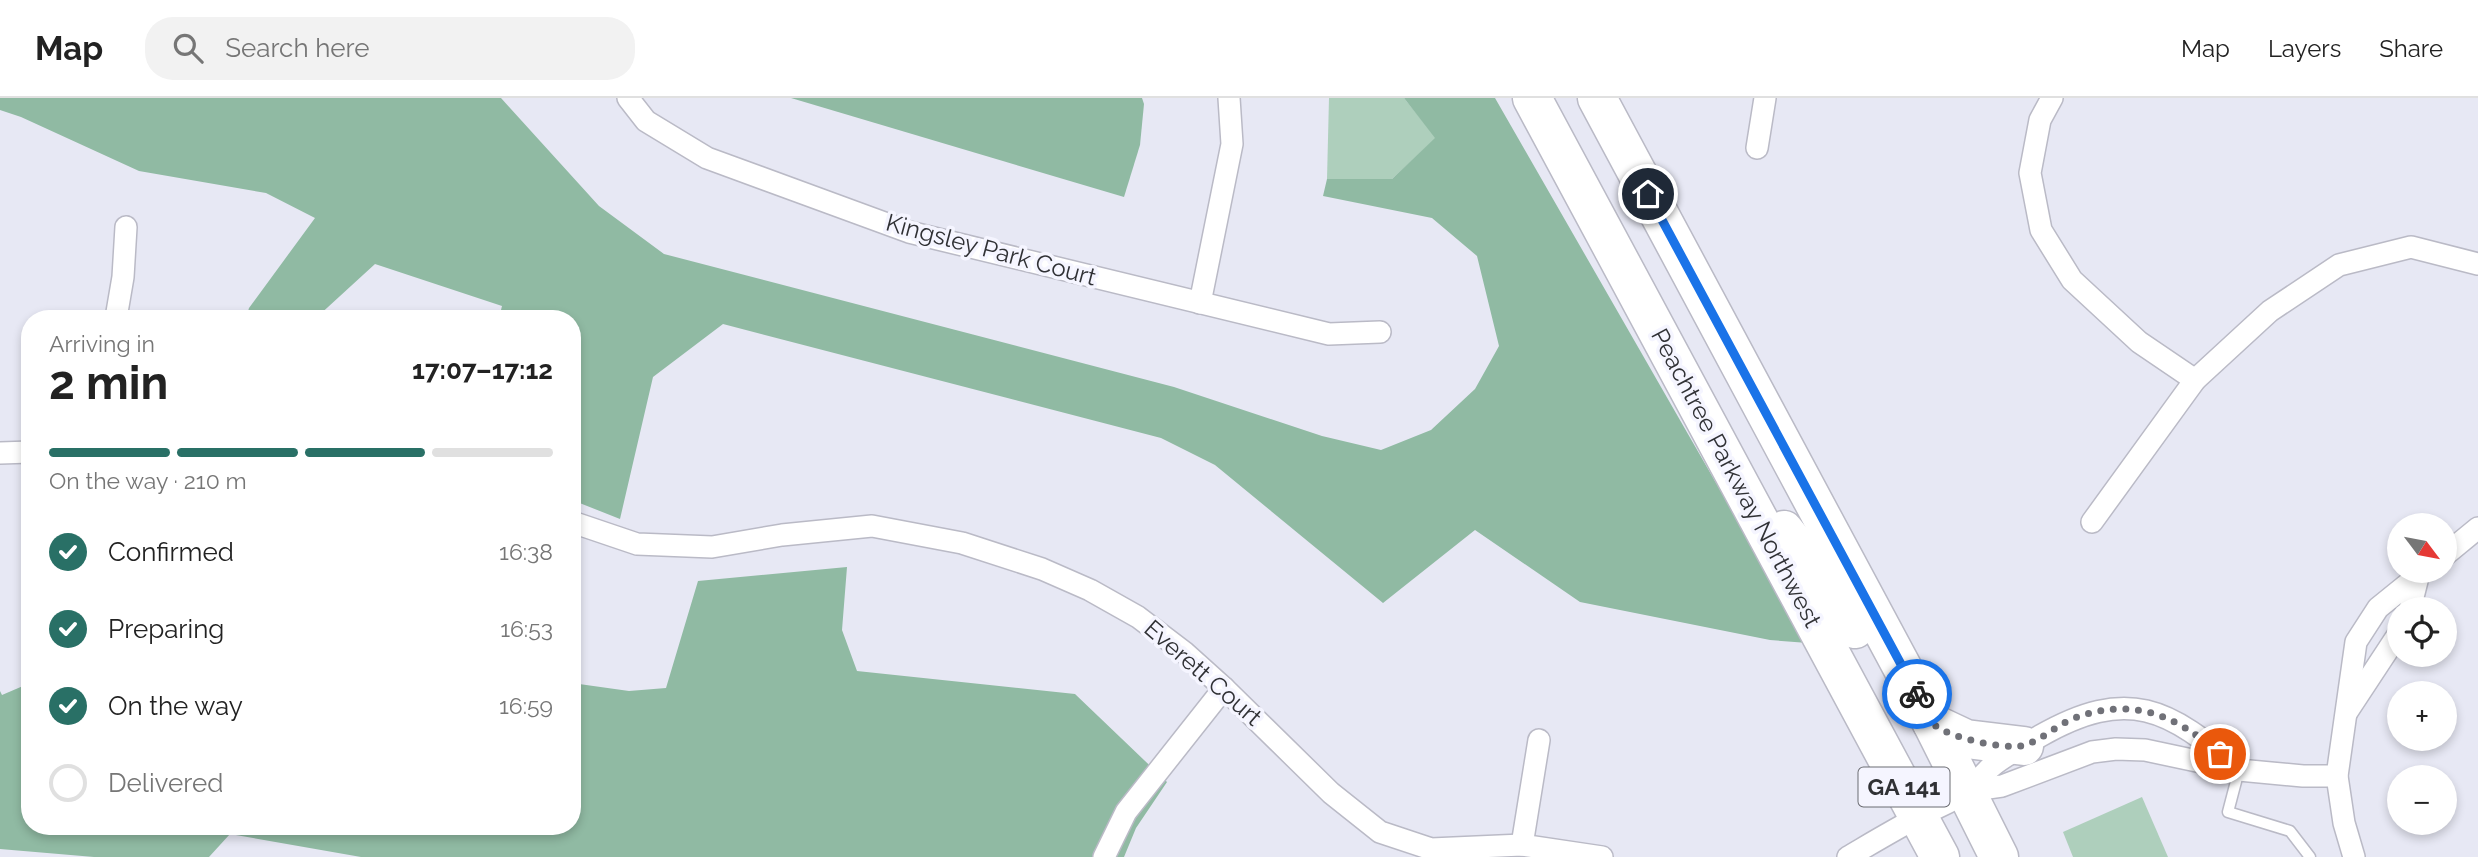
<!DOCTYPE html>
<html lang="en">
<head>
<meta charset="utf-8">
<style>
  body { margin:0; font-family:Raleway,sans-serif; background:#f2f2f2; color:#222; height:100vh; display:flex; flex-direction:column; font-size:26px; white-space:nowrap }
  * { box-sizing:border-box; margin:0 }
  p { font-size:23px; color:#767676 }
  .icon { flex:none; width:38px; height:38px; fill:none; stroke:currentColor; stroke-width:2; stroke-linecap:round; stroke-linejoin:round }
  .map { position:relative; flex:1; overflow:hidden }
  .drawer { position:absolute; left:21px; top:212px; width:560px; height:525px; display:flex; flex-direction:column; background:#fff; border-radius:28px; box-shadow:0 4px 10px #0003 }
  .drawer>* { flex:none }
  .needle { width:46px; rotate:122deg }
  .tools { position:absolute; left:2387px; top:415px; display:grid; gap:14px }
  .tools a { display:grid; place-items:center; width:70px; height:70px; border-radius:50%; background:#fff; box-shadow:0 4px 10px #0003; font-size:35px }
  .pin { position:absolute; display:grid; place-items:center; width:60px; height:60px; color:#fff; margin:-30px; border:4px solid #fff; border-radius:50%; box-shadow:0 2px 7px #0007 }
  .courier { position:absolute; display:grid; place-items:center; width:70px; height:70px; margin:-35px; border:5px solid #1a73e8; border-radius:50%; background:#fff; color:#222; box-shadow:0 2px 9px #0007 }
  .summary em { font-style:normal; font-weight:700 }
  .summary div { display:flex; flex-direction:column-reverse }
  .summary { display:flex; align-items:center; justify-content:space-between; height:119px; padding:0 28px }
  h1 { font-size:46px; font-weight:700; line-height:52px }
  .bar { display:grid; grid-template-columns:repeat(4,1fr); gap:10px 7px; align-content:center; height:84px; padding:0 28px }
  .bar i { height:9px; border-radius:5px; background:#e0e0e0 }
  .bar .active { background:#297066 }
  .bar p { grid-column:span 4 }
  ol { padding:0 28px; list-style:none }
  li { display:flex; align-items:center; gap:21px; height:77px }
  li p { margin-inline-start:auto }
  li .icon { padding:7px; border-radius:50%; background:#297066; color:#fff; stroke-width:4 }
  li:last-child { color:#767676 }
  li i { width:38px; height:38px; border:4px solid #e0e0e0; border-radius:50% }
  header { display:flex; align-items:center; gap:42px; box-sizing:border-box; height:98px; padding:0 35px; background:#fff; border-bottom:2px solid #e0e0e0 }
  header strong { font-size:33px }
  nav { display:flex; gap:38px; margin-inline-start:auto; font-size:24px }
  .search { width:490px; height:63px; background:#f2f2f2; display:flex; align-items:center; gap:18px; box-sizing:border-box; padding:0 24px; border-radius:28px; color:#767676; font-size:26px }
  .map>svg:first-child { display:block }
  .green { fill:#aecfbc }
  .forest { fill:#90baa3 }
  .lines { fill:none; stroke-linecap:round; stroke-linejoin:round }
  .lane-casing { stroke:#babac6; stroke-width:13 }
  .street-casing { stroke:#babac6; stroke-width:24 }
  .highway-casing { stroke:#babac6; stroke-width:41 }
  .lane { stroke:#fff; stroke-width:10 }
  .street { stroke:#fff; stroke-width:21 }
  .highway { stroke:#fff; stroke-width:38 }
  .done { stroke:#707178; stroke-width:7; stroke-dasharray:0 12.6 }
  .route { stroke:#1a73e8; stroke-width:9 }
  .labels { text-anchor:middle; stroke-width:7; stroke-linejoin:round; paint-order:stroke }
  .shield { fill:#f5f5ff; stroke:#6b6c72; stroke-width:2 }
  .shield-label { font-size:23px; font-weight:bold; fill:#303135 }
  .street-label { font-size:24px; fill:#303135; stroke:#f5f5ff }
</style>
</head>
<body>
<header>
<strong>Map</strong>
<div class="search"><svg class="icon" aria-label="search" viewBox="0 0 24 24"><circle cx="10" cy="10" r="6"/><path d="M15 15l6 6"/></svg>Search here</div>
<nav><a>Map</a><a>Layers</a><a>Share</a></nav>
</header>
<div class="map">
<svg width="2478" height="759" viewBox="0 0 2478 759">
  <rect width="100%" height="100%" fill="#e7e8f4"/>
  <g class="green">
    <polygon points="1329,0 1404,0 1436,40 1392,81 1327,81"/>
    <polygon points="2142,699 2168,759 2073,759 2063,734"/>
  </g>
  <g class="forest">
    <polygon points="0,0 501,0 599,108 664,156 1174,289 1322,338 1381,352 1431,332 1475,291 1499,248 1477,158 1432,120 1323,98 1327,81 1392,81 1435,40 1404,0 1495,0 1808,545 1770,542 1580,504 1475,432 1383,505 1215,367 1161,340 723,226 653,279 620,421 572,402 572,220 499,220 502,208 375,166 316,220 246,220 249,210 315,120 266,95 139,73 21,19 0,12"/>
    <polygon points="791,0 1142,0 1144,6 1140,47 1124,99"/>
    <polygon points="847,469 842,532 857,573 1075,596 1167,684 1136,730 1124,759 361,759 230,736 209,759 94,759 0,751 0,593 2,597 30,585 30,728 209,728 230,736 232,728 572,728 572,585 629,593 666,590 698,483"/>
  </g>
  <g class="lines">
    <g class="lane-casing">
      <polyline id="lane" points="2239,672 2228,714 2290,733 2310,759"/>
    </g>
    <g class="street-casing">
      <g id="street">
        <polyline points="628,0 646,23 707,60 909,134 1329,236 1380,234"/>
        <polyline points="2052,0 2040,22 2030,75 2041,132 2072,182 2139,244 2195,282"/>
        <polyline points="1757,50 1765,0"/>
        <polyline points="1200,205 1232,46 1229,0"/>
        <polyline points="116,220 123,179 126,129"/>
        <polyline points="0,355 30,354"/>
        <polyline points="572,424 637,446 712,449 782,437 872,428 962,445 1042,471 1090,492 1138,519 1184,554 1224,590 1331,695 1380,734 1431,751 1522,747 1602,759"/>
        <polyline points="2092,424 2195,282 2270,213 2339,167 2411,149 2478,166"/>
        <polyline points="2445,457 2478,430"/>
        <polyline points="2410,511 2418,479"/>
        <polyline points="2347,614 2399,535"/>
        <polyline points="1967,693 2002,688 2092,654 2116,651 2145,652 2239,672 2303,678 2337,678"/>
        <polyline points="1522,747 1539,642"/>
        <polyline points="1104,759 1126,714 1224,590"/>
        <path d="M1848,759c24,-14 49,-29 74,-42 15,-8 33,-14 46,-25 9,-7 15,-16 23,-23 14,-12 33,-21 49,-31 88,-50 129,-28 199,34"/>
        <polyline points="2354,759 2344,725 2337,678 2356,544 2378,510 2425,472"/>
      </g>
    </g>
    <g class="highway-casing">
      <g id="highway">
        <polyline points="1532,0 1940,759"/>
        <polyline points="1597,0 1932,625 1999,759"/>
        <polyline points="1784,432 1828,487 1855,531"/>
        <polyline points="1932,625 1966,641 2024,648"/>
      </g>
    </g>
    <use href="#lane" class="lane"/>
    <use href="#street" class="street"/>
    <use href="#highway" class="highway"/>
  </g>
  <g class="lines">
    <path class="done" d="M1917,596c4,9 8,22 15,29 14,14 74,28 93,22 16,-5 31,-19 47,-26 58,-23 103,-5 148,35"/>
    <polyline class="route" points="1648,96 1917,596"/>
  </g>
  <g class="labels">
    <rect class="shield" x="1858.5" y="669.5" width="91" height="39" rx="5"/>
    <g class="shield-label">
      <text x="1904" y="697">GA 141</text>
    </g>
    <g class="street-label">
      <text transform="translate(991 152) rotate(15)" y="8">Kingsley Park Court</text>
      <text transform="translate(1736 380) rotate(62)" y="8">Peachtree Parkway Northwest</text>
      <text transform="translate(1203 575) rotate(41)" y="8">Everett Court</text>
    </g>
  </g>
</svg>
<div class="tools">
<a><svg class="needle" viewBox="-14 -14 28 28"><path d="M0-13l5 13h-10z" fill="#e53935"/><path d="M0 13l5-13h-10z" fill="#767676"/></svg></a>
<a><svg class="icon" aria-label="locate" viewBox="0 0 24 24"><circle cx="12" cy="12" r="6"/><path d="M12 2v4M12 18v4M2 12h4M18 12h4"/></svg></a>
<a>+</a>
<a>−</a>
</div>
<div class="pin" style="left:2220px;top:656px;background:#ea580c"><svg class="icon" aria-label="bag" viewBox="0 0 24 24"><path d="M5 8h14l-1 12H6zM9 8a3 3 0 0 1 6 0"/></svg></div>
<div class="pin" style="left:1648px;top:96px;background:#1f2937"><svg class="icon" aria-label="home" viewBox="0 0 24 24"><path d="M3 11l9-7 9 7M6 9v11h12V9"/></svg></div>
<div class="courier" style="left:1917px;top:596px"><svg class="icon" aria-label="bike" viewBox="0 0 24 24"><circle cx="6" cy="16" r="4"/><circle cx="18" cy="16" r="4"/><path d="M6 16l4-8h5l3 8M10 8l3 8H6M13 5h3"/></svg></div>
<section class="drawer">
<div class="summary"><div><h1>2 min</h1><p>Arriving in</p></div><em>17:07–17:12</em></div>
<div class="bar"><i class="active"></i><i class="active"></i><i class="active"></i><i></i><p>On the way · 210 m</p></div>
<ol>
<li><svg class="icon" aria-label="check" viewBox="0 0 24 24"><path d="M5 12l5 5 9-10"/></svg>Confirmed<p>16:38</p></li>
<li><svg class="icon" aria-label="check" viewBox="0 0 24 24"><path d="M5 12l5 5 9-10"/></svg>Preparing<p>16:53</p></li>
<li><svg class="icon" aria-label="check" viewBox="0 0 24 24"><path d="M5 12l5 5 9-10"/></svg>On the way<p>16:59</p></li>
<li><i></i>Delivered</li>
</ol>
</section>
</div>
</body>
</html>
